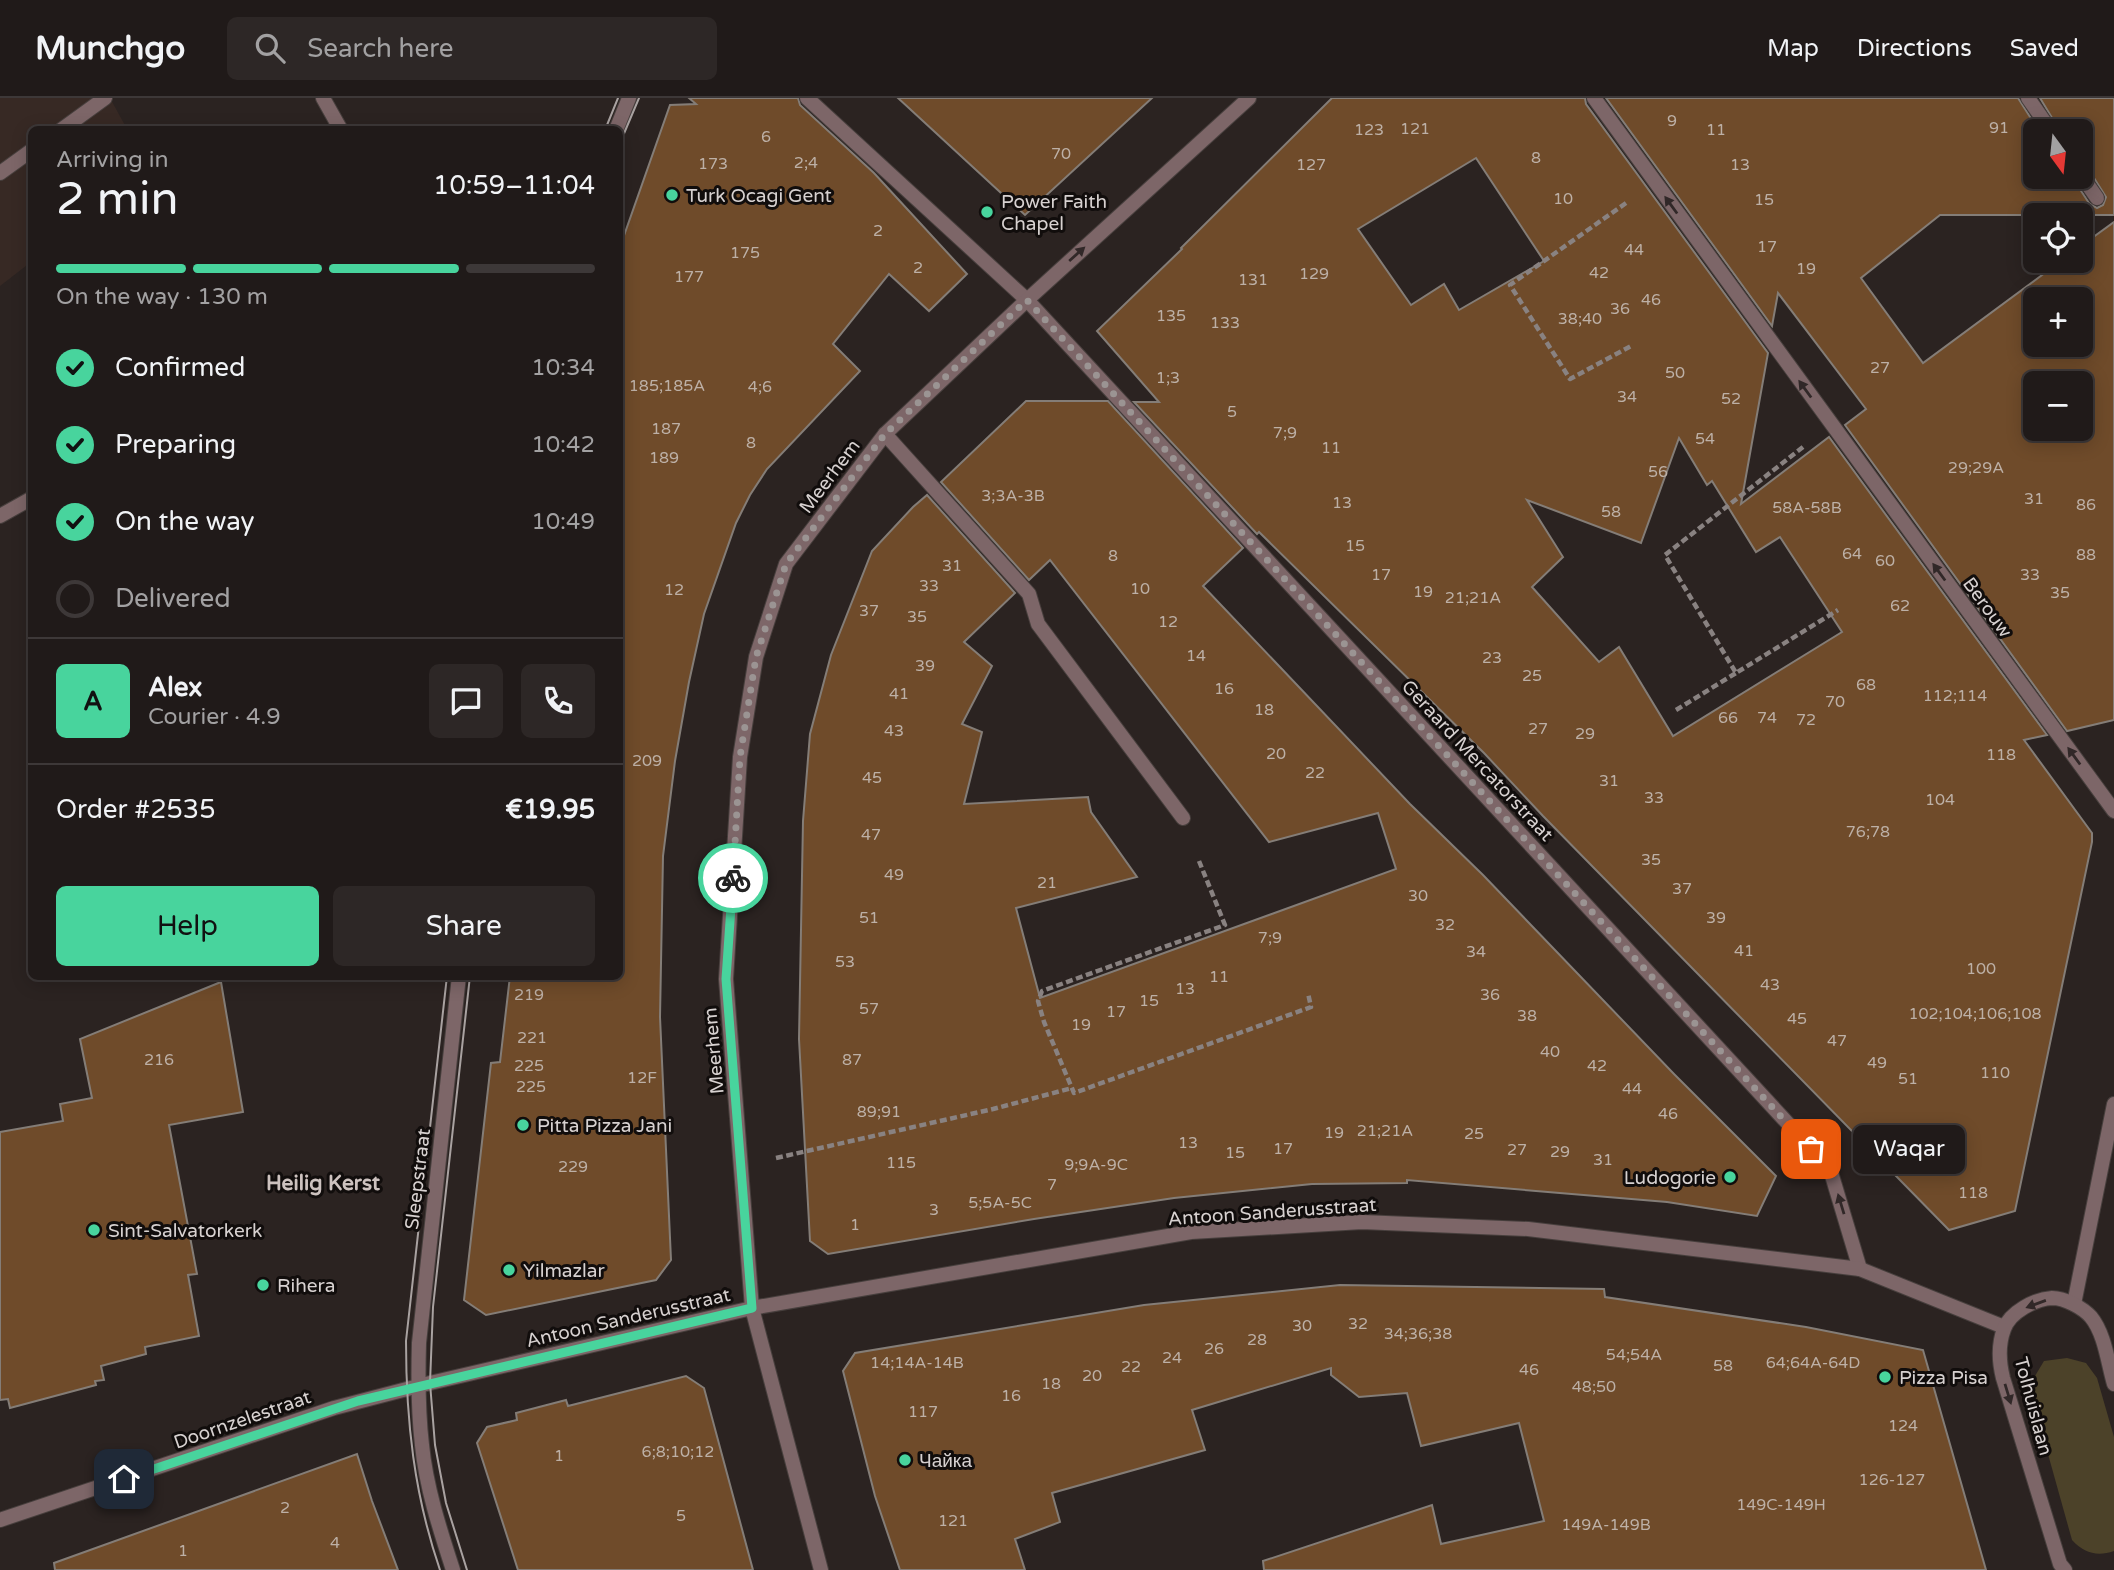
<!DOCTYPE html>
<html lang="en">
<head>
<meta charset="utf-8">
<style>
  body { margin:0; font-family:"Varela Round",sans-serif; background:#2d2726; color:#f1f3f6; height:100vh; display:flex; flex-direction:column; font-size:26px; white-space:nowrap }
  * { box-sizing:border-box; margin:0 }
  p { font-size:23px; color:#a2a1a2 }
  .icon { flex:none; width:38px; height:38px; fill:none; stroke:currentColor; stroke-width:2; stroke-linecap:round; stroke-linejoin:round }
  .map { position:relative; flex:1; overflow:hidden }
  .side { position:absolute; left:28px; top:28px; width:595px; height:854px; display:flex; flex-direction:column; background:#201a19; border-radius:10px; box-shadow:0 4px 18px #0003,0 0 0 2px #3d3838 }
  .side>* { flex:none }
  .needle { width:46px; rotate:165deg }
  .fabs { position:absolute; left:2023px; top:21px; display:grid; gap:14px }
  .fabs a { display:grid; place-items:center; width:70px; height:70px; border-radius:10px; background:#201a19; box-shadow:0 4px 18px #0003,0 0 0 2px #3d3838; font-size:35px }
  .pin { position:absolute; display:grid; place-items:center; width:60px; height:60px; color:#fff; margin:-30px; border-radius:14px; box-shadow:0 4px 10px #0006 }
  .courier { position:absolute; display:grid; place-items:center; width:70px; height:70px; margin:-35px; border:5px solid #48d49d; border-radius:50%; background:#fff; color:#222; box-shadow:0 2px 9px #0007 }
  .bubble { position:absolute; height:49px; border-radius:10px; background:#201a19; box-shadow:0 4px 18px #0003,0 0 0 2px #3d3838; font-size:23px; font-weight:600; line-height:49px; text-align:center }
  .summary em { font-style:normal; font-weight:600 }
  .summary div { display:flex; flex-direction:column-reverse }
  .summary { display:flex; align-items:center; justify-content:space-between; height:119px; padding:0 28px }
  h1 { font-size:46px; font-weight:600; line-height:52px }
  .bar { display:grid; grid-template-columns:repeat(4,1fr); gap:10px 7px; align-content:center; height:84px; padding:0 28px }
  .bar i { height:9px; border-radius:5px; background:#3d3838 }
  .bar .selected { background:#48d49d }
  .bar p { grid-column:span 4 }
  .line { display:flex; align-items:center; gap:18px; padding:0 28px; border-top:2px solid #3d3838 }
  .line div { flex:1 }
  .round { display:grid; place-items:center; flex:none; width:74px; height:74px; border-radius:10px; background:#2d2726 }
  ol { padding:0 28px; list-style:none }
  li { display:flex; align-items:center; gap:21px; height:77px }
  li p { margin-inline-start:auto }
  li .icon { padding:7px; border-radius:50%; background:#48d49d; color:#111; stroke-width:4 }
  li:last-child { color:#a2a1a2 }
  li i { width:38px; height:38px; border:4px solid #3d3838; border-radius:50% }
  .button { display:flex; gap:14px; margin-top:auto; padding:14px 28px }
  .button a { flex:1; height:80px; border-radius:10px; background:#48d49d; color:#111; font-size:28px; font-weight:600; line-height:80px; text-align:center }
  .button a+a { background:#2d2726; color:#f1f3f6 }
  header { display:flex; align-items:center; gap:42px; box-sizing:border-box; height:98px; padding:0 35px; background:#201a19; border-bottom:2px solid #3d3838 }
  header strong { font-size:33px }
  nav { display:flex; gap:38px; margin-inline-start:auto; font-size:24px }
  .search { width:490px; height:63px; background:#2d2726; display:flex; align-items:center; gap:18px; box-sizing:border-box; padding:0 24px; border-radius:10px; color:#a2a1a2; font-size:26px }
  .map>svg:first-child { display:block }
  .built { fill:#372924 }
  .green { fill:#4c4229 }
  .building { fill:#6f4b2a; stroke:#847d77; stroke-width:2; fill-rule:evenodd }
  .lines { fill:none; stroke-linecap:round; stroke-linejoin:round }
  .minor-casing { stroke:#473f3d; stroke-width:16 }
  .tertiary-casing { stroke:#473f3d; stroke-width:16 }
  .path { stroke:#898281; stroke-width:4.5; stroke-dasharray:7 3.5; stroke-linecap:butt }
  .minor { stroke:#7d6668; stroke-width:14 }
  .tertiary { stroke:#7d6668; stroke-width:14 }
  .tram { stroke:#a9a2a1; stroke-width:2 }
  .oneway { fill:#312828 }
  .done { stroke:#9b9493; stroke-width:7; stroke-dasharray:0 12.6 }
  .route { stroke:#48d49d; stroke-width:9 }
  .poi-dot { fill:#48d49d; stroke:#110d0c; stroke-width:2.5 }
  .labels { text-anchor:middle; stroke-width:6; stroke-linejoin:round; paint-order:stroke }
  .number-label { font-size:16px; fill:#bdb0a6 }
  .poi-label { font-size:19px; fill:#d7d1d0; stroke:#110d0c; text-anchor:start }
  .street-label { font-size:19px; fill:#d7d1d0; stroke:#110d0c }
  .neighbourhood-label { font-size:21px; font-weight:bold; fill:#cdc2bf; stroke:#110d0c }
</style>
</head>
<body>
<header>
<strong>Munchgo</strong>
<div class="search"><svg class="icon" aria-label="search" viewBox="0 0 24 24"><circle cx="10" cy="10" r="6"/><path d="M15 15l6 6"/></svg>Search here</div>
<nav><a>Map</a><a>Directions</a><a>Saved</a></nav>
</header>
<div class="map">
<svg width="2114" height="1472" viewBox="0 0 2114 1472">
  <rect width="100%" height="100%" fill="#2b2321"/>
  <polygon class="built" points="0,0 110,0 127,31 32,32 31,164 0,188"/>
  <path class="green" d="M2067,1260l19,5 11,15 17,59v114c-17,6 -30,2 -42,-11l-43,-154 15,-25z"/>
  <g class="building">
    <polygon points="689,0 798,0 800,7 874,75 967,176 929,213 889,176 833,246 860,273 767,371 750,397 736,425 704,516 689,584 675,663 663,758 660,919 671,1162 656,1182 486,1217 464,1202 491,965 500,964 510,878 620,878 620,149 670,7 696,6"/>
    <polygon points="898,0 1152,0 1025,117"/>
    <path d="M1332,0h253l1,6 182,249 -27,151 88,-67 218,298 -23,5 68,93v9l-77,369 -66,19 -406,-414 -59,-63 -225,-221 -2,2 -123,-132h25l-62,-71 85,-82 -1,-1zM1476,60l68,103 -85,49 -15,-26 -33,21 -53,-76zM1679,340l28,47 5,-4 44,71 24,-15 62,95 -169,104 -54,-89 -20,15 -67,-75 31,-30 -36,-57 114,43z"/>
    <path d="M1606,0h412l21,33h-4v46h37l17,26 8,5 6,-3 3,-8 -17,-27 -8,-5v-34h-21l-20,-33h74v117h-174l-79,63 62,85 138,-102h20v-15l33,-24v498l-47,11 -222,-306 21,-16 -88,-116 -6,33zM2035,201h46v46h-46zM2035,285h46v46h-46z"/>
    <polygon points="1026,303 1108,303 1243,450 1203,488 1410,706 1483,777 1674,976 1776,1078 1757,1118 1667,1104 1407,1082 1407,1085 1312,1086 1174,1100 1034,1121 828,1156 810,1143 799,941 803,723 810,636 831,557 872,453 913,409 927,397 1015,495 964,544 992,568 962,626 982,634 964,706 1088,699 1091,714 1137,779 1016,810 1040,900 1396,771 1378,715 1269,744 1050,462 1029,482 941,384"/>
    <polygon points="221,884 243,1014 169,1027 197,1176 188,1177 199,1238 145,1249 146,1256 101,1268 104,1282 95,1283 96,1287 10,1310 8,1301 0,1302 0,1034 63,1023 60,1006 92,1000 80,941"/>
    <polygon points="1340,1187 1604,1191 1605,1199 1806,1229 1923,1252 1986,1472 1264,1472 1263,1463 1432,1407 1441,1446 1544,1423 1519,1325 1421,1348 1407,1295 1359,1299 1331,1277 1331,1270 1192,1312 1205,1352 1052,1395 1060,1424 1015,1441 1025,1472 900,1472 875,1398 843,1273 855,1255 1144,1207"/>
    <polygon points="686,1278 704,1290 753,1472 518,1472 477,1345 487,1329 517,1322 516,1315 566,1302 568,1308"/>
    <polygon points="357,1356 372,1403 398,1472 55,1472 54,1465"/>
  </g>
  <g class="lines">
    <g class="minor-casing">
      <g id="minor">
        <polyline points="323,0 341,32"/>
        <polyline points="807,0 1027,202 1830,1071 1860,1171"/>
        <polyline points="1594,0 2114,713"/>
        <polyline points="2028,0 2051,33"/>
        <polyline points="61,32 105,0"/>
        <polyline points="0,75 32,52"/>
        <polyline points="2081,77 2097,100"/>
        <polyline points="885,336 1029,496 1038,526 1183,720"/>
        <polyline points="0,418 32,400"/>
        <polyline points="0,1422 334,1310 430,1285 752,1210 1191,1134 1362,1124 1528,1131 1860,1171 2004,1229"/>
        <polyline points="821,1472 752,1210 726,881 740,659 756,559 786,466 885,336 1027,202 1249,0"/>
      </g>
    </g>
    <g class="tertiary-casing">
      <g id="tertiary">
        <polyline points="616,32 629,0"/>
        <polyline points="2074,1206 2114,1006"/>
        <path d="M453,1472c-13,-40 -27,-83 -31,-125 -4,-34 -4,-68 -3,-102l40,-367"/>
        <path d="M2065,1472l-5,-6 -57,-186c-4,-16 -5,-33 1,-49 6,-17 31,-30 48,-31 13,0 31,10 39,19 14,17 17,47 23,67"/>
      </g>
    </g>
    <g class="path">
      <polyline points="1626,105 1510,187 1570,281 1631,248"/>
      <polyline points="1803,349 1665,457 1736,575 1838,512"/>
      <polyline points="1676,612 1736,575"/>
      <polyline points="1199,763 1225,827 1042,893 1038,903 1044,924 1074,995 1311,909 1308,895"/>
      <polyline points="776,1060 993,1011 1072,990"/>
    </g>
    <use href="#minor" class="minor"/>
    <use href="#tertiary" class="tertiary"/>
    <g class="tram">
      <polyline points="605,32 618,0"/>
      <polyline points="620,45 639,0"/>
      <path d="M440,1472c-26,-76 -34,-149 -34,-229l41,-365"/>
      <polyline points="467,1472 446,1405 435,1347 430,1285 433,1209 470,878"/>
    </g>
  </g>
  <defs><path id="oneway-solid" d="M-6-.8H1V-3.2L6.5 0L1 3.2V.8H-6Z" transform="scale(1.75)"/></defs>
  <g class="oneway">
    <use href="#oneway-solid" transform="translate(1671 107) rotate(-126)"/>
    <use href="#oneway-solid" transform="translate(1077 156) rotate(-42)"/>
    <use href="#oneway-solid" transform="translate(1805 291) rotate(-126)"/>
    <use href="#oneway-solid" transform="translate(1939 474) rotate(-126)"/>
    <use href="#oneway-solid" transform="translate(2074 658) rotate(-126)"/>
    <use href="#oneway-solid" transform="translate(1841 1106) rotate(-107)"/>
    <use href="#oneway-solid" transform="translate(2036 1206) rotate(160)"/>
    <use href="#oneway-solid" transform="translate(2008 1296) rotate(73)"/>
  </g>
  <g class="lines">
    <polyline class="done" points="733,780 740,659 756,559 786,466 885,336 1027,202 1811,1051"/>
    <polyline class="route" points="124,1381 358,1303 752,1210 726,881 733,780"/>
  </g>
  <g class="poi-dot">
    <circle cx="672" cy="97" r="7"/>
    <circle cx="987" cy="114" r="7"/>
    <circle cx="523" cy="1027" r="7"/>
    <circle cx="1730" cy="1079" r="7"/>
    <circle cx="94" cy="1132" r="7"/>
    <circle cx="509" cy="1172" r="7"/>
    <circle cx="263" cy="1187" r="7"/>
    <circle cx="1885" cy="1279" r="7"/>
    <circle cx="905" cy="1362" r="7"/>
  </g>
  <g class="labels">
    <g class="number-label">
      <text x="1672" y="28">9</text>
      <text x="1999" y="35">91</text>
      <text x="1415" y="36">121</text>
      <text x="1369" y="37">123</text>
      <text x="1716" y="37">11</text>
      <text x="766" y="44">6</text>
      <text x="1061" y="61">70</text>
      <text x="1536" y="65">8</text>
      <text x="806" y="70">2;4</text>
      <text x="713" y="71">173</text>
      <text x="1311" y="72">127</text>
      <text x="1740" y="72">13</text>
      <text x="1563" y="106">10</text>
      <text x="1764" y="107">15</text>
      <text x="878" y="138">2</text>
      <text x="1767" y="154">17</text>
      <text x="1634" y="157">44</text>
      <text x="745" y="160">175</text>
      <text x="918" y="175">2</text>
      <text x="1806" y="176">19</text>
      <text x="1599" y="180">42</text>
      <text x="1314" y="181">129</text>
      <text x="689" y="184">177</text>
      <text x="1253" y="187">131</text>
      <text x="1651" y="207">46</text>
      <text x="1620" y="216">36</text>
      <text x="1171" y="223">135</text>
      <text x="1580" y="226">38;40</text>
      <text x="1225" y="230">133</text>
      <text x="1880" y="275">27</text>
      <text x="1675" y="280">50</text>
      <text x="1168" y="285">1;3</text>
      <text x="667" y="293">185;185A</text>
      <text x="760" y="294">4;6</text>
      <text x="1627" y="304">34</text>
      <text x="1731" y="306">52</text>
      <text x="1232" y="319">5</text>
      <text x="666" y="336">187</text>
      <text x="1285" y="340">7;9</text>
      <text x="1705" y="346">54</text>
      <text x="751" y="350">8</text>
      <text x="1331" y="355">11</text>
      <text x="664" y="365">189</text>
      <text x="1976" y="375">29;29A</text>
      <text x="1658" y="379">56</text>
      <text x="1013" y="403">3;3A-3B</text>
      <text x="2034" y="406">31</text>
      <text x="1342" y="410">13</text>
      <text x="2086" y="412">86</text>
      <text x="1807" y="415">58A-58B</text>
      <text x="1611" y="419">58</text>
      <text x="1355" y="453">15</text>
      <text x="1852" y="461">64</text>
      <text x="2086" y="462">88</text>
      <text x="1113" y="463">8</text>
      <text x="1885" y="468">60</text>
      <text x="952" y="473">31</text>
      <text x="1381" y="482">17</text>
      <text x="2030" y="482">33</text>
      <text x="929" y="493">33</text>
      <text x="1140" y="496">10</text>
      <text x="674" y="497">12</text>
      <text x="1423" y="499">19</text>
      <text x="2060" y="500">35</text>
      <text x="1473" y="505">21;21A</text>
      <text x="1900" y="513">62</text>
      <text x="869" y="518">37</text>
      <text x="917" y="524">35</text>
      <text x="1168" y="529">12</text>
      <text x="1196" y="563">14</text>
      <text x="1492" y="565">23</text>
      <text x="925" y="573">39</text>
      <text x="1532" y="583">25</text>
      <text x="1866" y="592">68</text>
      <text x="1224" y="596">16</text>
      <text x="899" y="601">41</text>
      <text x="1955" y="603">112;114</text>
      <text x="1835" y="609">70</text>
      <text x="1264" y="617">18</text>
      <text x="1728" y="625">66</text>
      <text x="1767" y="625">74</text>
      <text x="1806" y="627">72</text>
      <text x="1538" y="636">27</text>
      <text x="894" y="638">43</text>
      <text x="1585" y="641">29</text>
      <text x="1276" y="661">20</text>
      <text x="2001" y="662">118</text>
      <text x="647" y="668">209</text>
      <text x="1315" y="680">22</text>
      <text x="872" y="685">45</text>
      <text x="1609" y="688">31</text>
      <text x="1654" y="705">33</text>
      <text x="1940" y="707">104</text>
      <text x="1868" y="739">76;78</text>
      <text x="871" y="742">47</text>
      <text x="1651" y="767">35</text>
      <text x="894" y="782">49</text>
      <text x="1047" y="790">21</text>
      <text x="1682" y="796">37</text>
      <text x="1418" y="803">30</text>
      <text x="869" y="825">51</text>
      <text x="1716" y="825">39</text>
      <text x="1445" y="832">32</text>
      <text x="1270" y="845">7;9</text>
      <text x="1744" y="858">41</text>
      <text x="1476" y="859">34</text>
      <text x="845" y="869">53</text>
      <text x="1981" y="876">100</text>
      <text x="1219" y="884">11</text>
      <text x="1770" y="892">43</text>
      <text x="1185" y="896">13</text>
      <text x="529" y="902">219</text>
      <text x="1490" y="902">36</text>
      <text x="1149" y="908">15</text>
      <text x="869" y="916">57</text>
      <text x="1116" y="919">17</text>
      <text x="1975" y="921">102;104;106;108</text>
      <text x="1527" y="923">38</text>
      <text x="1797" y="926">45</text>
      <text x="1081" y="932">19</text>
      <text x="532" y="945">221</text>
      <text x="1837" y="948">47</text>
      <text x="1550" y="959">40</text>
      <text x="159" y="967">216</text>
      <text x="852" y="967">87</text>
      <text x="1877" y="970">49</text>
      <text x="529" y="973">225</text>
      <text x="1597" y="973">42</text>
      <text x="1995" y="980">110</text>
      <text x="642" y="985">12F</text>
      <text x="1908" y="986">51</text>
      <text x="531" y="994">225</text>
      <text x="1632" y="996">44</text>
      <text x="879" y="1019">89;91</text>
      <text x="1668" y="1021">46</text>
      <text x="1385" y="1038">21;21A</text>
      <text x="1334" y="1040">19</text>
      <text x="1474" y="1041">25</text>
      <text x="1188" y="1050">13</text>
      <text x="1283" y="1056">17</text>
      <text x="1517" y="1057">27</text>
      <text x="1560" y="1059">29</text>
      <text x="1235" y="1060">15</text>
      <text x="1603" y="1067">31</text>
      <text x="901" y="1070">115</text>
      <text x="1096" y="1072">9;9A-9C</text>
      <text x="573" y="1074">229</text>
      <text x="1052" y="1092">7</text>
      <text x="1973" y="1100">118</text>
      <text x="1000" y="1110">5;5A-5C</text>
      <text x="934" y="1117">3</text>
      <text x="855" y="1132">1</text>
      <text x="1358" y="1231">32</text>
      <text x="1302" y="1233">30</text>
      <text x="1418" y="1241">34;36;38</text>
      <text x="1257" y="1247">28</text>
      <text x="1214" y="1256">26</text>
      <text x="1634" y="1262">54;54A</text>
      <text x="1172" y="1265">24</text>
      <text x="917" y="1270">14;14A-14B</text>
      <text x="1813" y="1270">64;64A-64D</text>
      <text x="1723" y="1273">58</text>
      <text x="1131" y="1274">22</text>
      <text x="1529" y="1277">46</text>
      <text x="1092" y="1283">20</text>
      <text x="1051" y="1291">18</text>
      <text x="1594" y="1294">48;50</text>
      <text x="1011" y="1303">16</text>
      <text x="923" y="1319">117</text>
      <text x="1903" y="1333">124</text>
      <text x="678" y="1359">6;8;10;12</text>
      <text x="559" y="1363">1</text>
      <text x="1892" y="1387">126-127</text>
      <text x="1781" y="1412">149C-149H</text>
      <text x="285" y="1415">2</text>
      <text x="681" y="1423">5</text>
      <text x="953" y="1428">121</text>
      <text x="1606" y="1432">149A-149B</text>
      <text x="335" y="1450">4</text>
      <text x="183" y="1458">1</text>
    </g>
    <g class="poi-label">
      <text x="686" y="104">Turk Ocagi Gent</text>
      <text x="1001" y="110">Power Faith<tspan x="1001" dy="22">Chapel</tspan></text>
      <text x="537" y="1034">Pitta Pizza Jani</text>
      <text x="1716" y="1086" text-anchor="end">Ludogorie</text>
      <text x="108" y="1139">Sint-Salvatorkerk</text>
      <text x="523" y="1179">Yilmazlar</text>
      <text x="277" y="1194">Rihera</text>
      <text x="1899" y="1286">Pizza Pisa</text>
      <text x="919" y="1369">Чайка</text>
    </g>
    <g class="street-label">
      <text transform="translate(829 378) rotate(-53)" y="7">Meerhem</text>
      <text transform="translate(1988 509) rotate(54)" y="7">Berouw</text>
      <text transform="translate(1478 662) rotate(47)" y="7">Geraard Mercatorstraat</text>
      <text transform="translate(713 953) rotate(-95)" y="7">Meerhem</text>
      <text transform="translate(417 1081) rotate(-83)" y="7">Sleepstraat</text>
      <text transform="translate(1272 1113) rotate(-4)" y="7">Antoon Sanderusstraat</text>
      <text transform="translate(628 1219) rotate(-13)" y="7">Antoon Sanderusstraat</text>
      <text transform="translate(2034 1308) rotate(75)" y="7">Tolhuislaan</text>
      <text transform="translate(242 1321) rotate(-19)" y="7">Doornzelestraat</text>
    </g>
    <g class="neighbourhood-label">
      <text x="323" y="1092">Heilig Kerst</text>
    </g>
  </g>
</svg>
<div class="fabs">
<a><svg class="needle" viewBox="-14 -14 28 28"><path d="M0-13l5 13h-10z" fill="#e53935"/><path d="M0 13l5-13h-10z" fill="#a2a1a2"/></svg></a>
<a><svg class="icon" aria-label="locate" viewBox="0 0 24 24"><circle cx="12" cy="12" r="6"/><path d="M12 2v4M12 18v4M2 12h4M18 12h4"/></svg></a>
<a>+</a>
<a>−</a>
</div>
<div class="pin" style="left:1811px;top:1051px;background:#ea580c"><svg class="icon" aria-label="bag" viewBox="0 0 24 24"><path d="M5 8h14l-1 12H6zM9 8a3 3 0 0 1 6 0"/></svg></div>
<div class="pin" style="left:124px;top:1381px;background:#1f2937"><svg class="icon" aria-label="home" viewBox="0 0 24 24"><path d="M3 11l9-7 9 7M6 9v11h12V9"/></svg></div>
<div class="courier" style="left:733px;top:780px"><svg class="icon" aria-label="bike" viewBox="0 0 24 24"><circle cx="6" cy="16" r="4"/><circle cx="18" cy="16" r="4"/><path d="M6 16l4-8h5l3 8M10 8l3 8H6M13 5h3"/></svg></div>
<div class="bubble" style="left:1853px;top:1027px;width:112px">Waqar</div>
<section class="side">
<div class="summary"><div><h1>2 min</h1><p>Arriving in</p></div><em>10:59–11:04</em></div>
<div class="bar"><i class="selected"></i><i class="selected"></i><i class="selected"></i><i></i><p>On the way · 130 m</p></div>
<ol>
<li><svg class="icon" aria-label="check" viewBox="0 0 24 24"><path d="M5 12l5 5 9-10"/></svg>Confirmed<p>10:34</p></li>
<li><svg class="icon" aria-label="check" viewBox="0 0 24 24"><path d="M5 12l5 5 9-10"/></svg>Preparing<p>10:42</p></li>
<li><svg class="icon" aria-label="check" viewBox="0 0 24 24"><path d="M5 12l5 5 9-10"/></svg>On the way<p>10:49</p></li>
<li><i></i>Delivered</li>
</ol>
<div class="line" style="height:126px"><b class="round" style="background:#48d49d;color:#111">A</b><div><b>Alex</b><p>Courier · 4.9</p></div><a class="round"><svg class="icon" aria-label="chat" viewBox="0 0 24 24"><path d="M4 5h16v11H9l-5 4z"/></svg></a><a class="round"><svg class="icon" aria-label="phone" viewBox="0 0 24 24"><path d="M5 4h4l2 5-3 2q2 4 5 5l2-3 5 2v4C11 20 4 13 5 4z"/></svg></a></div>
<div class="line" style="height:91px"><div>Order #2535</div><b>€19.95</b></div>
<div class="button"><a>Help</a><a>Share</a></div>
</section>
</div>
</body>
</html>
